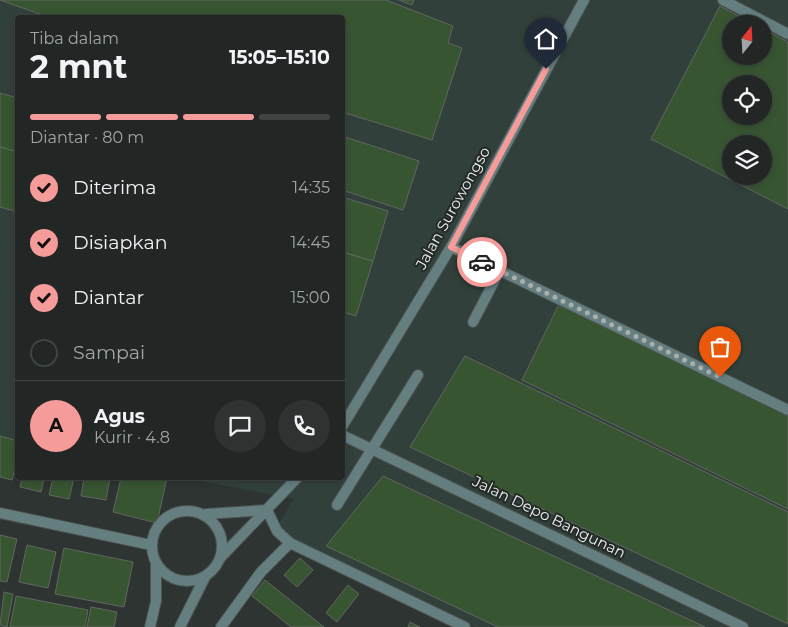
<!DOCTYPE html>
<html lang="id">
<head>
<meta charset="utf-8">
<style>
  body { margin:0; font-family:Montserrat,sans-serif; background:#2e3332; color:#f1f3f6; height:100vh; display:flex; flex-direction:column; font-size:19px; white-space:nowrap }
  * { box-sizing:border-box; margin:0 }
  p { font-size:16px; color:#a2a5a7 }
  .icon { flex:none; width:28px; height:28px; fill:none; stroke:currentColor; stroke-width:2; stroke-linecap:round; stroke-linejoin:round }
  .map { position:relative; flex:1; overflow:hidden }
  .details { position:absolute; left:15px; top:15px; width:330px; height:465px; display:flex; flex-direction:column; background:#222725; border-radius:5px; box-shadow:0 2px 8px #0003,0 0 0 1px #3f4442 }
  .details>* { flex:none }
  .needle { width:32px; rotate:18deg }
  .tools { position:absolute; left:722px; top:15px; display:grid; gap:10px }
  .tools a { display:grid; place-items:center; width:50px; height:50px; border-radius:50%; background:#222725; box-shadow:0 2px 8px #0003,0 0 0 1px #3f4442; font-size:25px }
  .pin { position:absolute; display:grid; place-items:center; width:42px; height:42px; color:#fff; margin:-51px -21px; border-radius:50% 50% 50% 0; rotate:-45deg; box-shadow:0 0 5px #0007 }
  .pin .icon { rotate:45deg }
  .courier { position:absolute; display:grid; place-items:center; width:50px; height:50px; margin:-25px; border:4px solid #f59b9a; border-radius:50%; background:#fff; color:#222; box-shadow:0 1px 6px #0007 }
  .head em { font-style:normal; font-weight:700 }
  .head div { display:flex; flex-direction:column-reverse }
  .head { display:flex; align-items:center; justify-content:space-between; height:85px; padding:0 15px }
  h1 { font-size:32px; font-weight:700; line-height:38px }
  .bar { display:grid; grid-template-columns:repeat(4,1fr); gap:8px 5px; align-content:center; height:60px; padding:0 15px }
  .bar i { height:6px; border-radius:4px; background:#3f4442 }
  .bar .on { background:#f59b9a }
  .bar p { grid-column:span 4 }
  .line { display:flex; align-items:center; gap:12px; padding:0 15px; border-top:1px solid #3f4442 }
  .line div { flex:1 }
  .round { display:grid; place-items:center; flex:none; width:52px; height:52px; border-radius:26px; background:#2e3332 }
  ol { padding:0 15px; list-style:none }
  li { display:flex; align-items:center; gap:15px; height:55px }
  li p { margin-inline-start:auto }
  li .icon { padding:5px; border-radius:50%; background:#f59b9a; color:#111; stroke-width:4 }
  li:last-child { color:#a2a5a7 }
  li i { width:28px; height:28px; border:2px solid #3f4442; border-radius:50% }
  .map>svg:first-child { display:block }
  .built { fill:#32403b; fill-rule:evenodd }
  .building { fill:#385532; stroke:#616660; fill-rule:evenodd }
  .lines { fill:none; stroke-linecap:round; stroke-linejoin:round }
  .lane-casing { stroke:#4c5250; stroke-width:12 }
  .street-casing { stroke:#4c5250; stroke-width:12 }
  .lane { stroke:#657f80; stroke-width:10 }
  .street { stroke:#657f80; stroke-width:10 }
  .done { stroke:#aaafad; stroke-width:5; stroke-dasharray:0 9 }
  .route { stroke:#f59b9a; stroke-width:6 }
  .labels { text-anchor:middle; stroke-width:4; stroke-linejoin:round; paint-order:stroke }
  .street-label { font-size:15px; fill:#edf1f0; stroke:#232a27 }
</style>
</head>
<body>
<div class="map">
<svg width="788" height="627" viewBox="0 0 788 627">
  <rect width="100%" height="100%" fill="#2d3431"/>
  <path class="built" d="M0,0h788v627h-313l-166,-78 -33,-21 18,-29 -110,-21h158v-460h-324l-1,426 -17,-3zM731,24h33v32h-33zM731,84h33v32h-33zM731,144h33v32h-33z"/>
  <g class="building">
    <polygon points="0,0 386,0 453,26 448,43 462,48 432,140 342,112 342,18 51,18"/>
    <polygon points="399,0 414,0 412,5"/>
    <path d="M720,6l33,18h-22v32h33v-27l24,13v167l-137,-70zM731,84h33v32h-33zM731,144h33v32h-33z"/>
    <polygon points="0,93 18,98 18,152 0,147"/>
    <polygon points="342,136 419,161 403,210 342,190"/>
    <polygon points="0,147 18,152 18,212 0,207"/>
    <polygon points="342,197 388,211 373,261 342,252"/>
    <polygon points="342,252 373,261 356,316 342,312"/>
    <polygon points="560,302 788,414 788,509 522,380"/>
    <polygon points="465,356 788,512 788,624 410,447"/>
    <polygon points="0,436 18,441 18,456 12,480 0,477"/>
    <polygon points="383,476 705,627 498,627 326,546"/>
    <polygon points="22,478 44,478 41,492 20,487"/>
    <polygon points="53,478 74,478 69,499 49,495"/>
    <polygon points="84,478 110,478 106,500 81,496"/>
    <polygon points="121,478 167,478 157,523 113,512"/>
    <polygon points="0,535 17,539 7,582 0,581"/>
    <polygon points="27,545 56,552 48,588 19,582"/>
    <polygon points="64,548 133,562 124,607 55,594"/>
    <polygon points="300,558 313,570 297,587 284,575"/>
    <polygon points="265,580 324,627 291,627 252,596"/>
    <polygon points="348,585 359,594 337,622 326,613"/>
    <polygon points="4,592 13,594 7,627 0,625"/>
    <polygon points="16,596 88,610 85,627 10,627"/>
    <polygon points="91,607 117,612 114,627 87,627"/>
    <polygon points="410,622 420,627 408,627"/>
  </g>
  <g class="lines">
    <g class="lane-casing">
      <g id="lane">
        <polyline points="723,0 788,34"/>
        <polyline points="451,247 788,410"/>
        <polyline points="473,322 500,270"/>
        <polyline points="342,435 743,627"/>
        <polyline points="337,505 418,375"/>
        <polyline points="267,510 277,531 290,543 465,627"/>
        <polyline points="221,627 261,572 290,543"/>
      </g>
    </g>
    <g class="street-casing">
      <g id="street">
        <polyline points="342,427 451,247 584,0"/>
        <circle cx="187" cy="546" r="35"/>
        <polyline points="0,513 151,545"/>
        <polyline points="206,514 267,510"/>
        <polyline points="221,557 297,478"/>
        <polyline points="150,627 156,601 156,563"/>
        <polyline points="180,627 205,577"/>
      </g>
    </g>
    <use href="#lane" class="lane"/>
    <use href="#street" class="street"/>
  </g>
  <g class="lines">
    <polyline class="done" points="482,262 720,377"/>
    <polyline class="route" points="482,262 451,247 546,69"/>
  </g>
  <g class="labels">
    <g class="street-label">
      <text transform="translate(453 208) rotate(-61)" y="5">Jalan Surowongso</text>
      <text transform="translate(549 517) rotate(26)" y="5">Jalan Depo Bangunan</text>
    </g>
  </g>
</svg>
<div class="tools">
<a><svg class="needle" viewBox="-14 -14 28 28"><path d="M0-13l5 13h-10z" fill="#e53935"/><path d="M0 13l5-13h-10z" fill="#a2a5a7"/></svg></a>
<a><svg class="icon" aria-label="locate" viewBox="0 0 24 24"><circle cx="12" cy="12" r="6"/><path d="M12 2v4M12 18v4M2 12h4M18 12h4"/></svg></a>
<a><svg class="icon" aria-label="layers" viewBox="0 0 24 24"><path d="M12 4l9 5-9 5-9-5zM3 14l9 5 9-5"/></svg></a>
</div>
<div class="pin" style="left:720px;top:377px;background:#ea580c"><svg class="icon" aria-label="bag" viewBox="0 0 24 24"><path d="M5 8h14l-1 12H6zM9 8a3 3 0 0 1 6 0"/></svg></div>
<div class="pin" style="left:546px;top:69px;background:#1f2937"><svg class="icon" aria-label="home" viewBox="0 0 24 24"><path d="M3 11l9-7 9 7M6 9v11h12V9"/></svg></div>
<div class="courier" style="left:482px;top:262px"><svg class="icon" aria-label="car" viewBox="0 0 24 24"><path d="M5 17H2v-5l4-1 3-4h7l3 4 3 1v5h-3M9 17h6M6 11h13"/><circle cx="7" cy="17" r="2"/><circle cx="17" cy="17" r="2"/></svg></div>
<section class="details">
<div class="head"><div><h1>2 mnt</h1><p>Tiba dalam</p></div><em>15:05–15:10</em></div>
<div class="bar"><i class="on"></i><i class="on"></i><i class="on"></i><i></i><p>Diantar · 80 m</p></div>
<ol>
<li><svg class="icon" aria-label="check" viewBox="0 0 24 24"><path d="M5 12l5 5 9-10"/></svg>Diterima<p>14:35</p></li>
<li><svg class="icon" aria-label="check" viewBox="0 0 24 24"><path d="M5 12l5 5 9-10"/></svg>Disiapkan<p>14:45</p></li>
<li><svg class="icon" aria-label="check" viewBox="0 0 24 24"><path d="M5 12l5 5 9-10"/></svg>Diantar<p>15:00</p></li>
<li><i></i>Sampai</li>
</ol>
<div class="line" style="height:90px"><b class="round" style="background:#f59b9a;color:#111">A</b><div><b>Agus</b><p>Kurir · 4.8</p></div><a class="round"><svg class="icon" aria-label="chat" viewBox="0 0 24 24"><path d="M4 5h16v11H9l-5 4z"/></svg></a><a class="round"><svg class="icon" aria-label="phone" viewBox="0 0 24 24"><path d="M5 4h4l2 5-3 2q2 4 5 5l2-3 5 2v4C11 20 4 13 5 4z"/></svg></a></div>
</section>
</div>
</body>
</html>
